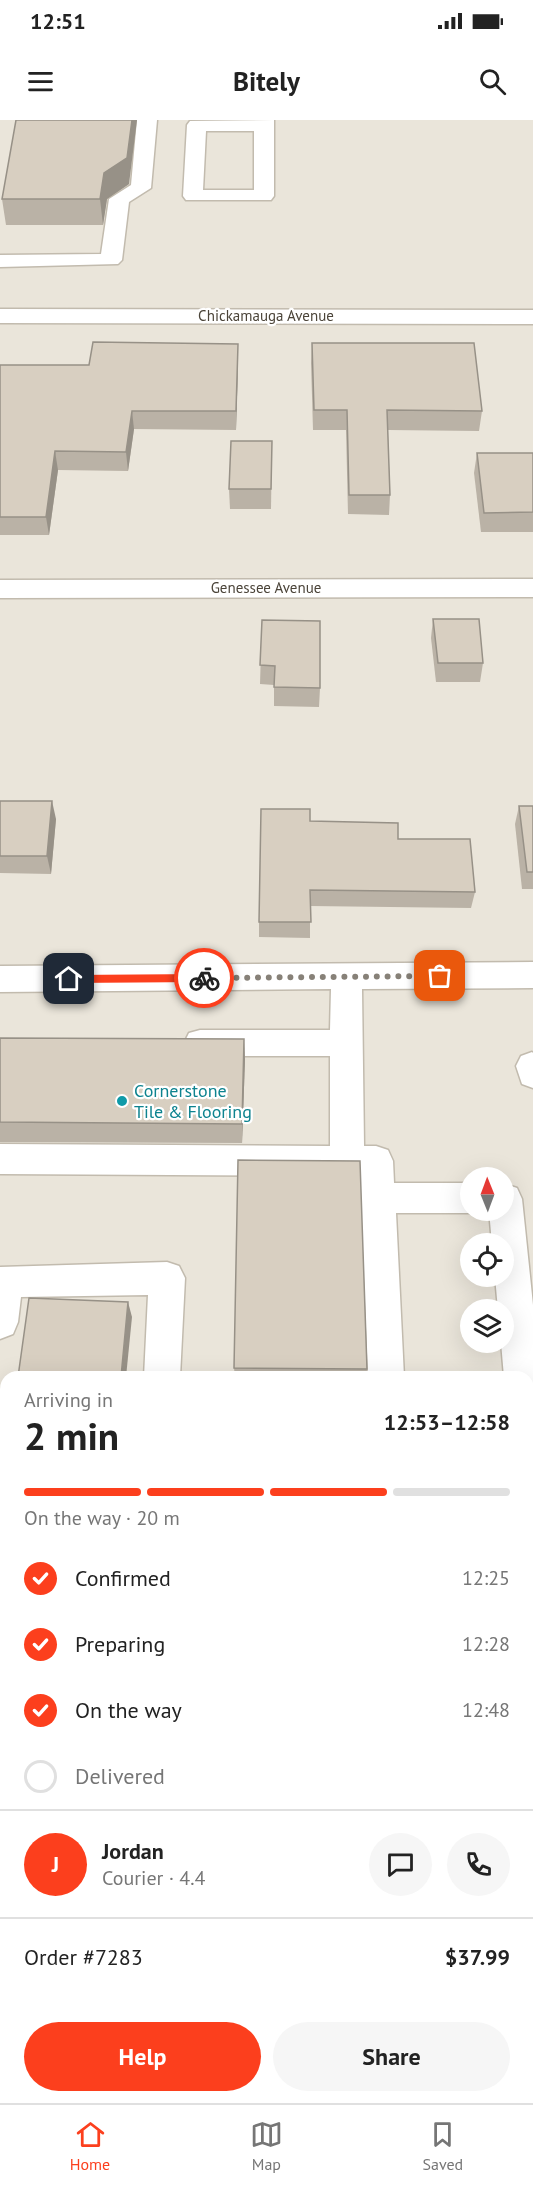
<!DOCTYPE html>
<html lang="en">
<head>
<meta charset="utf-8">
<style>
  body { margin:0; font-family:"PT Sans",sans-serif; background:#f6f6f6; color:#222; height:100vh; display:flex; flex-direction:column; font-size:22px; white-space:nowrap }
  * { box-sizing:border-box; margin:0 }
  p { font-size:20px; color:#767676 }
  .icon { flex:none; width:33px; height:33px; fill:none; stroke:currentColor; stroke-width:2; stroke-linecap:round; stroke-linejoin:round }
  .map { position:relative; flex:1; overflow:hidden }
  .panel { position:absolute; left:0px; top:1251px; width:534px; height:732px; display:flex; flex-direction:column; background:#fff; border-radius:18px 18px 0 0; box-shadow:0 6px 24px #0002 }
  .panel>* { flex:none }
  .needle { width:39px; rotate:359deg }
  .tools { position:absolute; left:460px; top:1047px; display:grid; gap:12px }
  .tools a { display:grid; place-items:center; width:54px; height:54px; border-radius:50%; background:#fff; box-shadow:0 6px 24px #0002; font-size:30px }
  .pin { position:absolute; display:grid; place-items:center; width:51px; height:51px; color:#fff; margin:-26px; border-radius:12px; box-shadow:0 3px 9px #0006 }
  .courier { position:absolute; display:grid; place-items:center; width:60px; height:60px; margin:-30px; border:4px solid #fc3f1d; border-radius:50%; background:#fff; color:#222; box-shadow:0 2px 8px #0007 }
  .headline em { font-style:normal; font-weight:700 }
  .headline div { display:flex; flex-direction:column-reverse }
  .headline { display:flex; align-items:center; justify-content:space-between; height:102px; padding:0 24px }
  h1 { font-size:39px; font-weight:700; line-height:45px }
  .bar { display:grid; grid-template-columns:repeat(4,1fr); gap:9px 6px; align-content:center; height:72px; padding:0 24px }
  .bar i { height:8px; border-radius:4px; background:#e0e0e0 }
  .bar .on { background:#fc3f1d }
  .bar p { grid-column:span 4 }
  .line { display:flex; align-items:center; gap:15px; padding:0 24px; border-top:2px solid #e0e0e0 }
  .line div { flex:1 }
  .round { display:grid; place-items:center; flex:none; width:63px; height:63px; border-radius:32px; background:#f6f6f6 }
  ol { padding:0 24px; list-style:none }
  li { display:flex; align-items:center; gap:18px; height:66px }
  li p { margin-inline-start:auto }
  li .icon { padding:6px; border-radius:50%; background:#fc3f1d; color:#fff; stroke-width:4 }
  li:last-child { color:#767676 }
  li i { width:33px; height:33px; border:3px solid #e0e0e0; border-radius:50% }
  .button { display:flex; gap:12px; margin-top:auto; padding:12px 24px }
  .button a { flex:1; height:69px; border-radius:36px; background:#fc3f1d; color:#fff; font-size:24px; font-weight:700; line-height:69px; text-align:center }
  .button a+a { background:#f6f6f6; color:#222 }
  .status { display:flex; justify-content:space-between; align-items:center; height:42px; padding:0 30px; background:#fff; direction:ltr }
  .status svg { height:16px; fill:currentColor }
  header { display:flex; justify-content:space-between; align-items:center; height:78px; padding:0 24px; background:#fff; font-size:27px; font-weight:700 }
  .tabs { display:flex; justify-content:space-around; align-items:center; height:84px; border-top:2px solid #e0e0e0; background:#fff; font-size:16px; color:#767676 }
  .tabs a { display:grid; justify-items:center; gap:3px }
  .tabs .on { color:#fc3f1d }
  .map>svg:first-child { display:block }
  .residential { fill:#eae5da; fill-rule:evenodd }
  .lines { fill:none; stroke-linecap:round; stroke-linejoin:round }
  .minor-casing { stroke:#c2bbae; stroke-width:3 }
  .minor { fill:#fff; fill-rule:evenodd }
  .wall { fill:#bab2a6 }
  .shaded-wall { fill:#979187 }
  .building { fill:#d8cfc1; stroke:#979187; stroke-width:1.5 }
  .route { fill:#fc3f1d }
  .done { stroke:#878178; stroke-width:6; stroke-dasharray:0 10.8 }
  .culture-dot { fill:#0f9aa8; stroke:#fff; stroke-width:2 }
  .labels { text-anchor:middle; stroke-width:4.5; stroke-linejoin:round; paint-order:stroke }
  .far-street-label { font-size:15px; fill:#4b4439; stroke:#fff }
  .culture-label { font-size:18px; fill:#0d838f; stroke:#fff; text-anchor:start }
</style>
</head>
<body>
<div class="status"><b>12:51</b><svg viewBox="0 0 49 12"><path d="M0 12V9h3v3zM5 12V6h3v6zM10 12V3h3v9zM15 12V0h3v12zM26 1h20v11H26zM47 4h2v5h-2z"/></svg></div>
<header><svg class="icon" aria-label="menu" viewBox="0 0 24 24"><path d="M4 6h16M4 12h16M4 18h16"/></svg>Bitely<svg class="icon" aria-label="search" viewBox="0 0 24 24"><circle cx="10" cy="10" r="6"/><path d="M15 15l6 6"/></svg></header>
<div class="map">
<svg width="533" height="1983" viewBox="0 0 533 1983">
  <rect width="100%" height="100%" fill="#f6f3ec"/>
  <path class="residential" d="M0,0h533v1983h-533zM471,1058h33v32h-33zM471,1124h33v32h-33zM471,1190h33v32h-33zM6,1257h522v720h-522z"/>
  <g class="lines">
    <g class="minor-casing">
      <g id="minor">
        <polygon points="137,0 157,0 151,68 129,82 122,140 118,144 0,147 0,135 101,134 109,79 131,65"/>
        <path d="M274,0v76l-3,4h-85l-3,-4 4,-71 3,-4zM206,11h48v59h-51z"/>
        <polygon points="0,189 533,190 533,204 0,203"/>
        <polygon points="533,459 533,477 0,478 0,460"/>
        <polygon points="533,842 533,868 362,869 364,1026 376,1026 388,1030 393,1041 394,1063 471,1063 471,1090 479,1090 471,1093 396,1093 404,1257 368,1257 360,1056 0,1054 0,1024 330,1026 330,936 200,936 189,933 184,923 189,913 200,910 330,910 331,869 0,872 0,846"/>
        <polygon points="532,932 533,933 533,968 522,964 516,946 521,936"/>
        <polygon points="505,1064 517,1068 522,1079 533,1185 533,1270 528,1272 528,1257 504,1257 501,1222 504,1222 504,1190 498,1190 495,1156 504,1156 504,1124 492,1124 489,1090 504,1090"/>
        <polygon points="167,1142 179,1146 185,1158 180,1257 144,1257 148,1175 21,1177 18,1202 13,1214 0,1219 0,1147"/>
        <polygon points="528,1304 533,1306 533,1392 528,1390"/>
        <rect x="0" y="1514" width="6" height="40"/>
        <rect x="528" y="1521" width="5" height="40"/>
        <rect x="230" y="1977" width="46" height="6"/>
      </g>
    </g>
    <use href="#minor" class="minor"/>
  </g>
  <g class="wall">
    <polygon points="129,64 107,79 103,105 6,105 2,79"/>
    <polygon points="312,223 482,291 479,311 388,310 390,375 389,395 348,394 346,310 313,310 311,243"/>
    <polygon points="238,243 236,310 134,309 128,351 58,350 49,415 0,415 0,245 89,245"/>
    <polygon points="272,321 271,389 230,389 229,369"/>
    <polygon points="477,333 533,333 533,412 481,412 474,353"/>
    <polygon points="433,499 483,543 480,562 436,562 431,518"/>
    <polygon points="262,500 320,568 319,587 274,586 274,565 260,564"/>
    <polygon points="0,681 56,699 51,754 0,753"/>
    <polygon points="519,686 533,686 533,769 522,769 515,704"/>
    <polygon points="310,701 398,719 475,772 471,788 310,786 310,818 259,817 259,802"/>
    <polygon points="0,918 244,919 245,940 242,1023 0,1022"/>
    <polygon points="234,1248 367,1249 366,1257 235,1257"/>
    <polygon points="513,1977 528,1977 533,1983 514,1983"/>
  </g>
  <g class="shaded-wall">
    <polygon points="132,0 137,0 129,64 107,79 103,105 100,79 104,53"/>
    <polygon points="238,224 238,243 236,310 236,291"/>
    <polygon points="132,291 134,309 128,351 126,332"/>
    <polygon points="55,331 58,350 49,415 46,397"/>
    <polygon points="52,681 56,699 51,754 47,736"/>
    <polygon points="244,919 245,940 242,1023 242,1004"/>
    <polygon points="128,1182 132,1197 126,1257 121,1257"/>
  </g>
  <g class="building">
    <polygon points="16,0 132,0 127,38 104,53 100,79 2,79"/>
    <polygon points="93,222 238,224 236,291 132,291 126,332 55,331 46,397 0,397 0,245 89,245"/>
    <polygon points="312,223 474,223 482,291 387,290 390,375 349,375 347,290 314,290"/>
    <polygon points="231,321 272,321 271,369 229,369"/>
    <polygon points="477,333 533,333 533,392 484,393"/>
    <polygon points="433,499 479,499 483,543 438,543"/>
    <polygon points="262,500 320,501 320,568 274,567 275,546 260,545"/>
    <polygon points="0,681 52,681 47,736 0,736"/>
    <polygon points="519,686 533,686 533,752 527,752"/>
    <polygon points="261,689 310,689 310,701 398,703 398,719 470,719 475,772 310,770 311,802 259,802"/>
    <polygon points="0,918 244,919 242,1004 0,1002"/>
    <polygon points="238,1040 360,1041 367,1249 234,1248"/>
    <polygon points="29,1178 128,1182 121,1257 18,1257"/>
    <polygon points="0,1685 6,1685 6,1810 0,1809"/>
    <polygon points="528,1791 533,1791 533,1983 522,1983 521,1977 528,1977"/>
    <polygon points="118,1977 236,1977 236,1981 228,1983 118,1983"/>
  </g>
  <polygon class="route" points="204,854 208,858 204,862 69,863 65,859 69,855"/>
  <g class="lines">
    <polyline class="done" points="204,858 440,856"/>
  </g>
  <circle class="culture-dot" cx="122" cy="981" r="6"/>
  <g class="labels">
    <g class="far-street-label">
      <text x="266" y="201">Chickamauga Avenue</text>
      <text x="266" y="473">Genessee Avenue</text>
    </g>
    <g class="culture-label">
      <text x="134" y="977">Cornerstone<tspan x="134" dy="21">Tile &amp; Flooring</tspan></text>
    </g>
  </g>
</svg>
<div class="tools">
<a><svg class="needle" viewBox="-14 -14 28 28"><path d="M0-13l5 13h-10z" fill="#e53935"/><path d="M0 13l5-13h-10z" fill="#767676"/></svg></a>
<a><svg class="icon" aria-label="locate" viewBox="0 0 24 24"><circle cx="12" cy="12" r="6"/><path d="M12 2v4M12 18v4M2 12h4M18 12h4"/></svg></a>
<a><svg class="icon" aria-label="layers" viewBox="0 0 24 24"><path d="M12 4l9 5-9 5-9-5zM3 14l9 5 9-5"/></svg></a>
</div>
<div class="pin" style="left:440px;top:856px;background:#ea580c"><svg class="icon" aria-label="bag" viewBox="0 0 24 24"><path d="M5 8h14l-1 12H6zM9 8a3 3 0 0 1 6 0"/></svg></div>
<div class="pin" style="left:69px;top:859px;background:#1f2937"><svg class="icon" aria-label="home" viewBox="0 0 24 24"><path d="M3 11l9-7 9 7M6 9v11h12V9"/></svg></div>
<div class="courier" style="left:204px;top:858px"><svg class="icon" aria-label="bike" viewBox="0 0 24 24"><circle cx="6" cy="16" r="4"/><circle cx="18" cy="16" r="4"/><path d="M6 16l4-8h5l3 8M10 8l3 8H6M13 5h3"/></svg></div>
<section class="panel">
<div class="headline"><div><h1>2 min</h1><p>Arriving in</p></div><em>12:53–12:58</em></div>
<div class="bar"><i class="on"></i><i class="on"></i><i class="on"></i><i></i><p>On the way · 20 m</p></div>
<ol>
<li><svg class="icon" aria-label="check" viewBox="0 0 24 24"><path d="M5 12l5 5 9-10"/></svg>Confirmed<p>12:25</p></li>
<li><svg class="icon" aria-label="check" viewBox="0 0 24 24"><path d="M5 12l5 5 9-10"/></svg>Preparing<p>12:28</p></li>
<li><svg class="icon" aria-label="check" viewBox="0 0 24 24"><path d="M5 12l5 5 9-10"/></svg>On the way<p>12:48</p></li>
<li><i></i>Delivered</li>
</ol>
<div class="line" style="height:108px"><b class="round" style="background:#fc3f1d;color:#fff">J</b><div><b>Jordan</b><p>Courier · 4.4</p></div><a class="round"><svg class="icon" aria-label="chat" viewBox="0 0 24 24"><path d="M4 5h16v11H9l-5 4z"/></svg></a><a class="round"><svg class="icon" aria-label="phone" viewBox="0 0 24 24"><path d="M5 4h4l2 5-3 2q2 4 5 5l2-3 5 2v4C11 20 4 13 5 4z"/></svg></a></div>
<div class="line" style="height:78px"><div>Order #7283</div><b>$37.99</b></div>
<div class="button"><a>Help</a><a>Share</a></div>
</section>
</div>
<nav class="tabs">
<a class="on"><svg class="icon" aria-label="home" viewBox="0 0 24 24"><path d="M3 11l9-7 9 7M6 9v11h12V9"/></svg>Home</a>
<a><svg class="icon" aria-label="map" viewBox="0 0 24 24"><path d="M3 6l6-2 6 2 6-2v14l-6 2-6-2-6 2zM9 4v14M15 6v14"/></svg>Map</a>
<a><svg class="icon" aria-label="saved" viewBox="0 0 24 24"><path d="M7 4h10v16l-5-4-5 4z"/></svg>Saved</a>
</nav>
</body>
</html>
